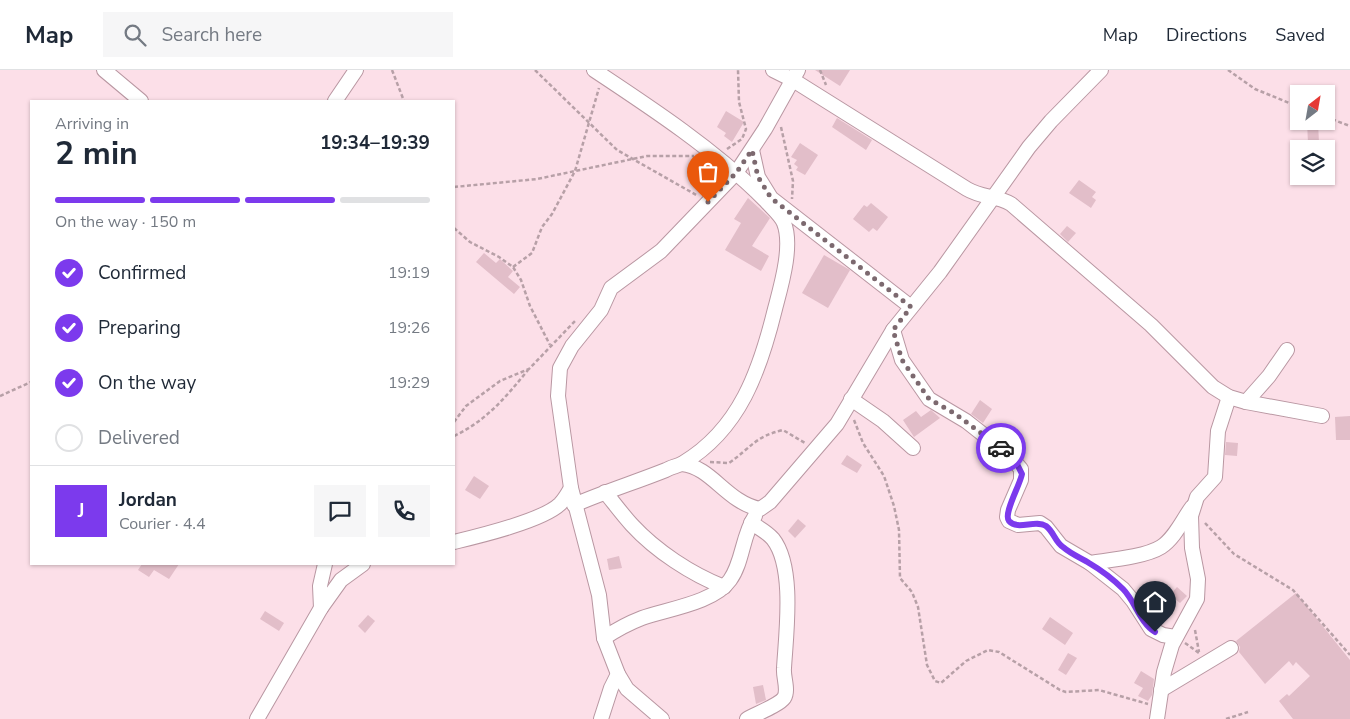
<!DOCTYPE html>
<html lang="en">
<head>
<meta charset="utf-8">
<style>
  body { margin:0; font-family:"Nunito Sans",sans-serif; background:#f6f6f7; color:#1f2937; height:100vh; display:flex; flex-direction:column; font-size:19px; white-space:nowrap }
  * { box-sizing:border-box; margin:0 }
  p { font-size:16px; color:#747a83 }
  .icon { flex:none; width:28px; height:28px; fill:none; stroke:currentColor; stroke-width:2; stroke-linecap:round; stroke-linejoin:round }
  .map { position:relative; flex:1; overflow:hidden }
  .drawer { position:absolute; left:30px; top:30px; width:425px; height:465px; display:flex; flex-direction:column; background:#fff; border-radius:0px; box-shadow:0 1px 4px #0004 }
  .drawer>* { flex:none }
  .needle { width:32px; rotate:31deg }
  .controls { position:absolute; left:1290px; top:15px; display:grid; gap:10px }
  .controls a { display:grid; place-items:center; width:45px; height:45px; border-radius:0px; background:#fff; box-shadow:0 1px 4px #0004; font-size:25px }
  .pin { position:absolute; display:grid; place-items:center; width:42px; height:42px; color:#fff; margin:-51px -21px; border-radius:50% 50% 50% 0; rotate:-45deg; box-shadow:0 0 5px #0007 }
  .pin .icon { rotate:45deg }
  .courier { position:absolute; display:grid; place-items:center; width:50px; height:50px; margin:-25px; border:4px solid #7c3aed; border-radius:50%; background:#fff; color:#222; box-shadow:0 1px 6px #0007 }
  .head em { font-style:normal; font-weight:700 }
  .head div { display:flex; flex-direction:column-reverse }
  .head { display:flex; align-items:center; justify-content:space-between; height:85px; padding:0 25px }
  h1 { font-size:32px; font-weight:700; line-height:38px }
  .bar { display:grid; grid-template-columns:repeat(4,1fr); gap:8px 5px; align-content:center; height:60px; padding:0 25px }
  .bar i { height:6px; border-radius:4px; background:#e0e1e3 }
  .bar .on { background:#7c3aed }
  .bar p { grid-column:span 4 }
  .line { display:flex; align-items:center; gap:12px; padding:0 25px; border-top:1px solid #e0e1e3 }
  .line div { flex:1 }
  .round { display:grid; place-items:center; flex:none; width:52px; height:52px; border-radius:0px; background:#f6f6f7 }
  ol { padding:0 25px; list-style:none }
  li { display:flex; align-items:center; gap:15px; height:55px }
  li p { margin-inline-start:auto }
  li .icon { padding:5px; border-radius:50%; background:#7c3aed; color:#fff; stroke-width:4 }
  li:last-child { color:#747a83 }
  li i { width:28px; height:28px; border:2px solid #e0e1e3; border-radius:50% }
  header { display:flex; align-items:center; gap:30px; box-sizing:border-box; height:70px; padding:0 25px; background:#fff; border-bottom:1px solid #e0e1e3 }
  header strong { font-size:24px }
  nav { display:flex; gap:28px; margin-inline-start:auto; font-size:18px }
  .search { width:350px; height:45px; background:#f6f6f7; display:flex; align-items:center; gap:12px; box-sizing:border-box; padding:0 18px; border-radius:0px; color:#747a83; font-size:19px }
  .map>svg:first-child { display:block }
  .building { fill:#e2bec9 }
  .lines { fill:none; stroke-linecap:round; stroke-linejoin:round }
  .street-casing { stroke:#b997a2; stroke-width:16 }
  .path { stroke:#b7a0a7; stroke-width:2.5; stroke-dasharray:4 2.5; stroke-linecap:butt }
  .street { stroke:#fff; stroke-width:14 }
  .done { stroke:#7c696f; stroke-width:5; stroke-dasharray:0 9 }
  .route { stroke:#7c3aed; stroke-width:6 }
</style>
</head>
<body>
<header>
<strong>Map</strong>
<div class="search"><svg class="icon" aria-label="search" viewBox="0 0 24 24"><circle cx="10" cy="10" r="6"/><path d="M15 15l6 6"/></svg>Search here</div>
<nav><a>Map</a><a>Directions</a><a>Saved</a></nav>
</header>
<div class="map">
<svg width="1350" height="649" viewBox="0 0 1350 649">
  <rect width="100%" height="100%" fill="#fcdfe8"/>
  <g class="building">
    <polygon points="815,0 850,0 840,16"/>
    <polygon points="726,41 744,52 732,72 724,66 726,63 717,57"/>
    <polygon points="837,48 872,70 866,80 832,57"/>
    <polygon points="1307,51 1318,52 1319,73 1308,74"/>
    <polygon points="800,73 818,85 805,105 796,100 798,97 794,94 797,90 791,87"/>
    <polygon points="1079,110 1096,122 1092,127 1096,130 1091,138 1069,123"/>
    <polygon points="748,128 770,148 752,176 769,186 761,201 725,180 741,153 734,149"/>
    <polygon points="871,133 888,147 877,161 873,158 869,162 853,149 864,135 867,137"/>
    <polygon points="1067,156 1076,163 1068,172 1060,164"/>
    <polygon points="484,183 496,193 500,189 513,201 508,207 520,217 514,224 476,192"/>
    <polygon points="824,185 850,200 828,238 802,223"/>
    <polygon points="980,330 992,339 983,353 971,344"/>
    <polygon points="931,340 940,348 914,367 903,350 916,341 921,347"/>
    <polygon points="1350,346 1350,370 1336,370 1335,347"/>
    <polygon points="1226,372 1238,373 1237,386 1225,385"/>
    <polygon points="847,385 862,395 857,403 841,394"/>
    <polygon points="474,406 489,416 480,429 465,420"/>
    <polygon points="798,449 806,456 795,468 788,461"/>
    <polygon points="619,486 622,498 609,500 607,489"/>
    <polygon points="142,494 179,494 169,509 154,500 149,507 138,500"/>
    <polygon points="1177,517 1187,526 1180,533 1170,525"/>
    <polygon points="1296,523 1350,590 1350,649 1293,649 1279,631 1287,624 1289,626 1310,606 1296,592 1293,596 1289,591 1265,614 1239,582 1240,577 1236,571"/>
    <polygon points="265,541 284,553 279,561 260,549"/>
    <polygon points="368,545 375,551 365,563 358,556"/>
    <polygon points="1050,547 1073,563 1065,575 1042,559"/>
    <polygon points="1068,583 1077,588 1066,605 1058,600"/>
    <polygon points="1141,601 1154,609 1152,625 1148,631 1138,626 1143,618 1134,613"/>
    <polygon points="763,615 766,630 756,634 753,617"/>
  </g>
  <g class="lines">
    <g class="street-casing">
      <g id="street">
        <polyline points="104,0 141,31"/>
        <path d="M773,0l20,10 174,109c15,9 29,6 44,15l140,121 62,62 16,10 17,5 76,14"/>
        <polyline points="335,31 356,0"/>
        <polyline points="752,80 758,107 771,128 911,237"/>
        <polyline points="893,260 902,290 929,329 966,351 1008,384 1021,399 1021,410 1008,440 1007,447 1009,451 1018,455 1040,453 1046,457 1061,476 1090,493 1123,519 1133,531 1151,559 1163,565 1175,567"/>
        <polyline points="851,329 883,351 913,378"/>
        <polyline points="1246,332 1269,306 1287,280"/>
        <path d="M682,394c30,3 44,38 78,45l10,-7 67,-78 56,-94 47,-58 89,-125 22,-26 50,-51"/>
        <path d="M605,422c9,11 17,22 27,33 24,26 59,49 92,62"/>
        <path d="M574,435c30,-13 62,-23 92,-35 5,-3 12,-4 17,-7 57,-34 77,-93 92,-154 6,-23 18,-63 9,-86 -3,-8 -13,-16 -19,-23 -50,-50 -112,-91 -171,-130"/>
        <path d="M454,472c25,-6 88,-21 106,-38 5,-5 8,-11 11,-16"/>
        <path d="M1090,493c19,-3 55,-6 71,-16 14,-9 22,-28 31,-40"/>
        <polyline points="321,538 320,516 325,494"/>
        <path d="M604,568c12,-8 25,-15 38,-20 25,-9 72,-15 88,-38 13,-18 12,-44 25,-64"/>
        <polyline points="1161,620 1231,578"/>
        <polyline points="257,649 321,538 341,510 363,494"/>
        <polyline points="601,649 611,618 618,604"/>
        <polyline points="662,649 627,619 618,604 604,568 599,525 571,418 558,326 560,298 572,276 601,240 611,218 661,181 736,103 765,59 798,0"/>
        <path d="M747,649c9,-5 32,-14 37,-21 5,-8 -1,-21 0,-30 2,-34 11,-101 -11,-129 -6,-7 -15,-12 -22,-16"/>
        <polyline points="1157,649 1164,602 1172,575 1197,529 1198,509 1192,478 1191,446 1197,427 1215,407 1218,361 1229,327"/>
      </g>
    </g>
    <g class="path">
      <polyline points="392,0 404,31"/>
      <polyline points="535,0 617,80 698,126"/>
      <polyline points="820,0 826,15"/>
      <polyline points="1228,0 1255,19 1299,37"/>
      <polyline points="1326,47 1350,56"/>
      <polyline points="781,57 793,111 792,129"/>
      <polyline points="727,79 742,69 746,59 739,32 738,0"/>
      <polyline points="454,117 537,109 647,86 694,86"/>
      <polyline points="454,158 470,172 499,187 513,197 521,210 530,236 550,275"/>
      <polyline points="513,197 532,183 542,157 552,144 575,101 599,18"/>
      <polyline points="0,326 31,312"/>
      <polyline points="854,350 863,373 884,406 894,436 899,460 900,508 912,522 918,537 927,595 935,611 941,613 966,591 988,580 999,582 1060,620 1066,622 1099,620 1148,634"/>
      <polyline points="454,352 466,336 500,311 529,299 575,251"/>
      <path d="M454,366c32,-15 52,-39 74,-66"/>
      <path d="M710,392l19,1c23,-16 25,-26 54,-33l22,13"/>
      <polyline points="1205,453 1234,484 1293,520 1350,585"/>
      <polyline points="1195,560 1199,582"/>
      <polyline points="1185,573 1199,583"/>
      <polyline points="1226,649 1248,642"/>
    </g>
    <use href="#street" class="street"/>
  </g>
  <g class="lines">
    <polyline class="done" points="708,132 736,103 752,80 758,107 771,128 911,237 893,260 902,290 929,329 954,343 1001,378"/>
    <path class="route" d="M1001,378l15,14 6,12c-2,11 -19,40 -13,47 9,10 26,-2 37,5 8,6 9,16 17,21 8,7 18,11 26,16 12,7 24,16 34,26 12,12 17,34 32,43"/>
  </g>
</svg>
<div class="controls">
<a><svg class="needle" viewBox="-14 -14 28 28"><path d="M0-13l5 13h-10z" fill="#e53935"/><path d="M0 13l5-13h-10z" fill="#747a83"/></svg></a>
<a><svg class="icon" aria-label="layers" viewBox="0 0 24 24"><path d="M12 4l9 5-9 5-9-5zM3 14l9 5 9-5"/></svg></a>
</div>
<div class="pin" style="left:708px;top:132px;background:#ea580c"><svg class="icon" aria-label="bag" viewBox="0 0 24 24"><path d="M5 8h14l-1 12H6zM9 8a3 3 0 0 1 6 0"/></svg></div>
<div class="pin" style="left:1155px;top:562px;background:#1f2937"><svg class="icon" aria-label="home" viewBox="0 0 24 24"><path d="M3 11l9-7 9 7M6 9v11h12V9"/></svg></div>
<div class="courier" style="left:1001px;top:378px"><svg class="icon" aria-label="car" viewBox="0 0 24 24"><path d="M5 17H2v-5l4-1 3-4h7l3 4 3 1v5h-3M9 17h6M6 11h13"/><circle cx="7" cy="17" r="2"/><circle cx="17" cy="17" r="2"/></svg></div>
<section class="drawer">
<div class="head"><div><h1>2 min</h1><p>Arriving in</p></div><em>19:34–19:39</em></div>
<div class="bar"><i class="on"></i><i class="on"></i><i class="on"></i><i></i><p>On the way · 150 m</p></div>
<ol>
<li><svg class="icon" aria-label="check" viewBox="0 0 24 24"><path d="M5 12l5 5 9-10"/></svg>Confirmed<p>19:19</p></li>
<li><svg class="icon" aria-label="check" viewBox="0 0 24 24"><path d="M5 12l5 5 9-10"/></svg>Preparing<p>19:26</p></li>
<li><svg class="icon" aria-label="check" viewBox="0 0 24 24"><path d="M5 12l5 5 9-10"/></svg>On the way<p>19:29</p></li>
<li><i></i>Delivered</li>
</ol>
<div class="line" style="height:90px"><b class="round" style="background:#7c3aed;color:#fff">J</b><div><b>Jordan</b><p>Courier · 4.4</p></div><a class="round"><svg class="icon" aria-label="chat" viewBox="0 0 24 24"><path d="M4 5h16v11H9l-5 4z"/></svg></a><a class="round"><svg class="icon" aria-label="phone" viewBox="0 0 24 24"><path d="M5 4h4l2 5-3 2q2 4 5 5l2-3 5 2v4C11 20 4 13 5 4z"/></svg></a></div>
</section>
</div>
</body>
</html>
